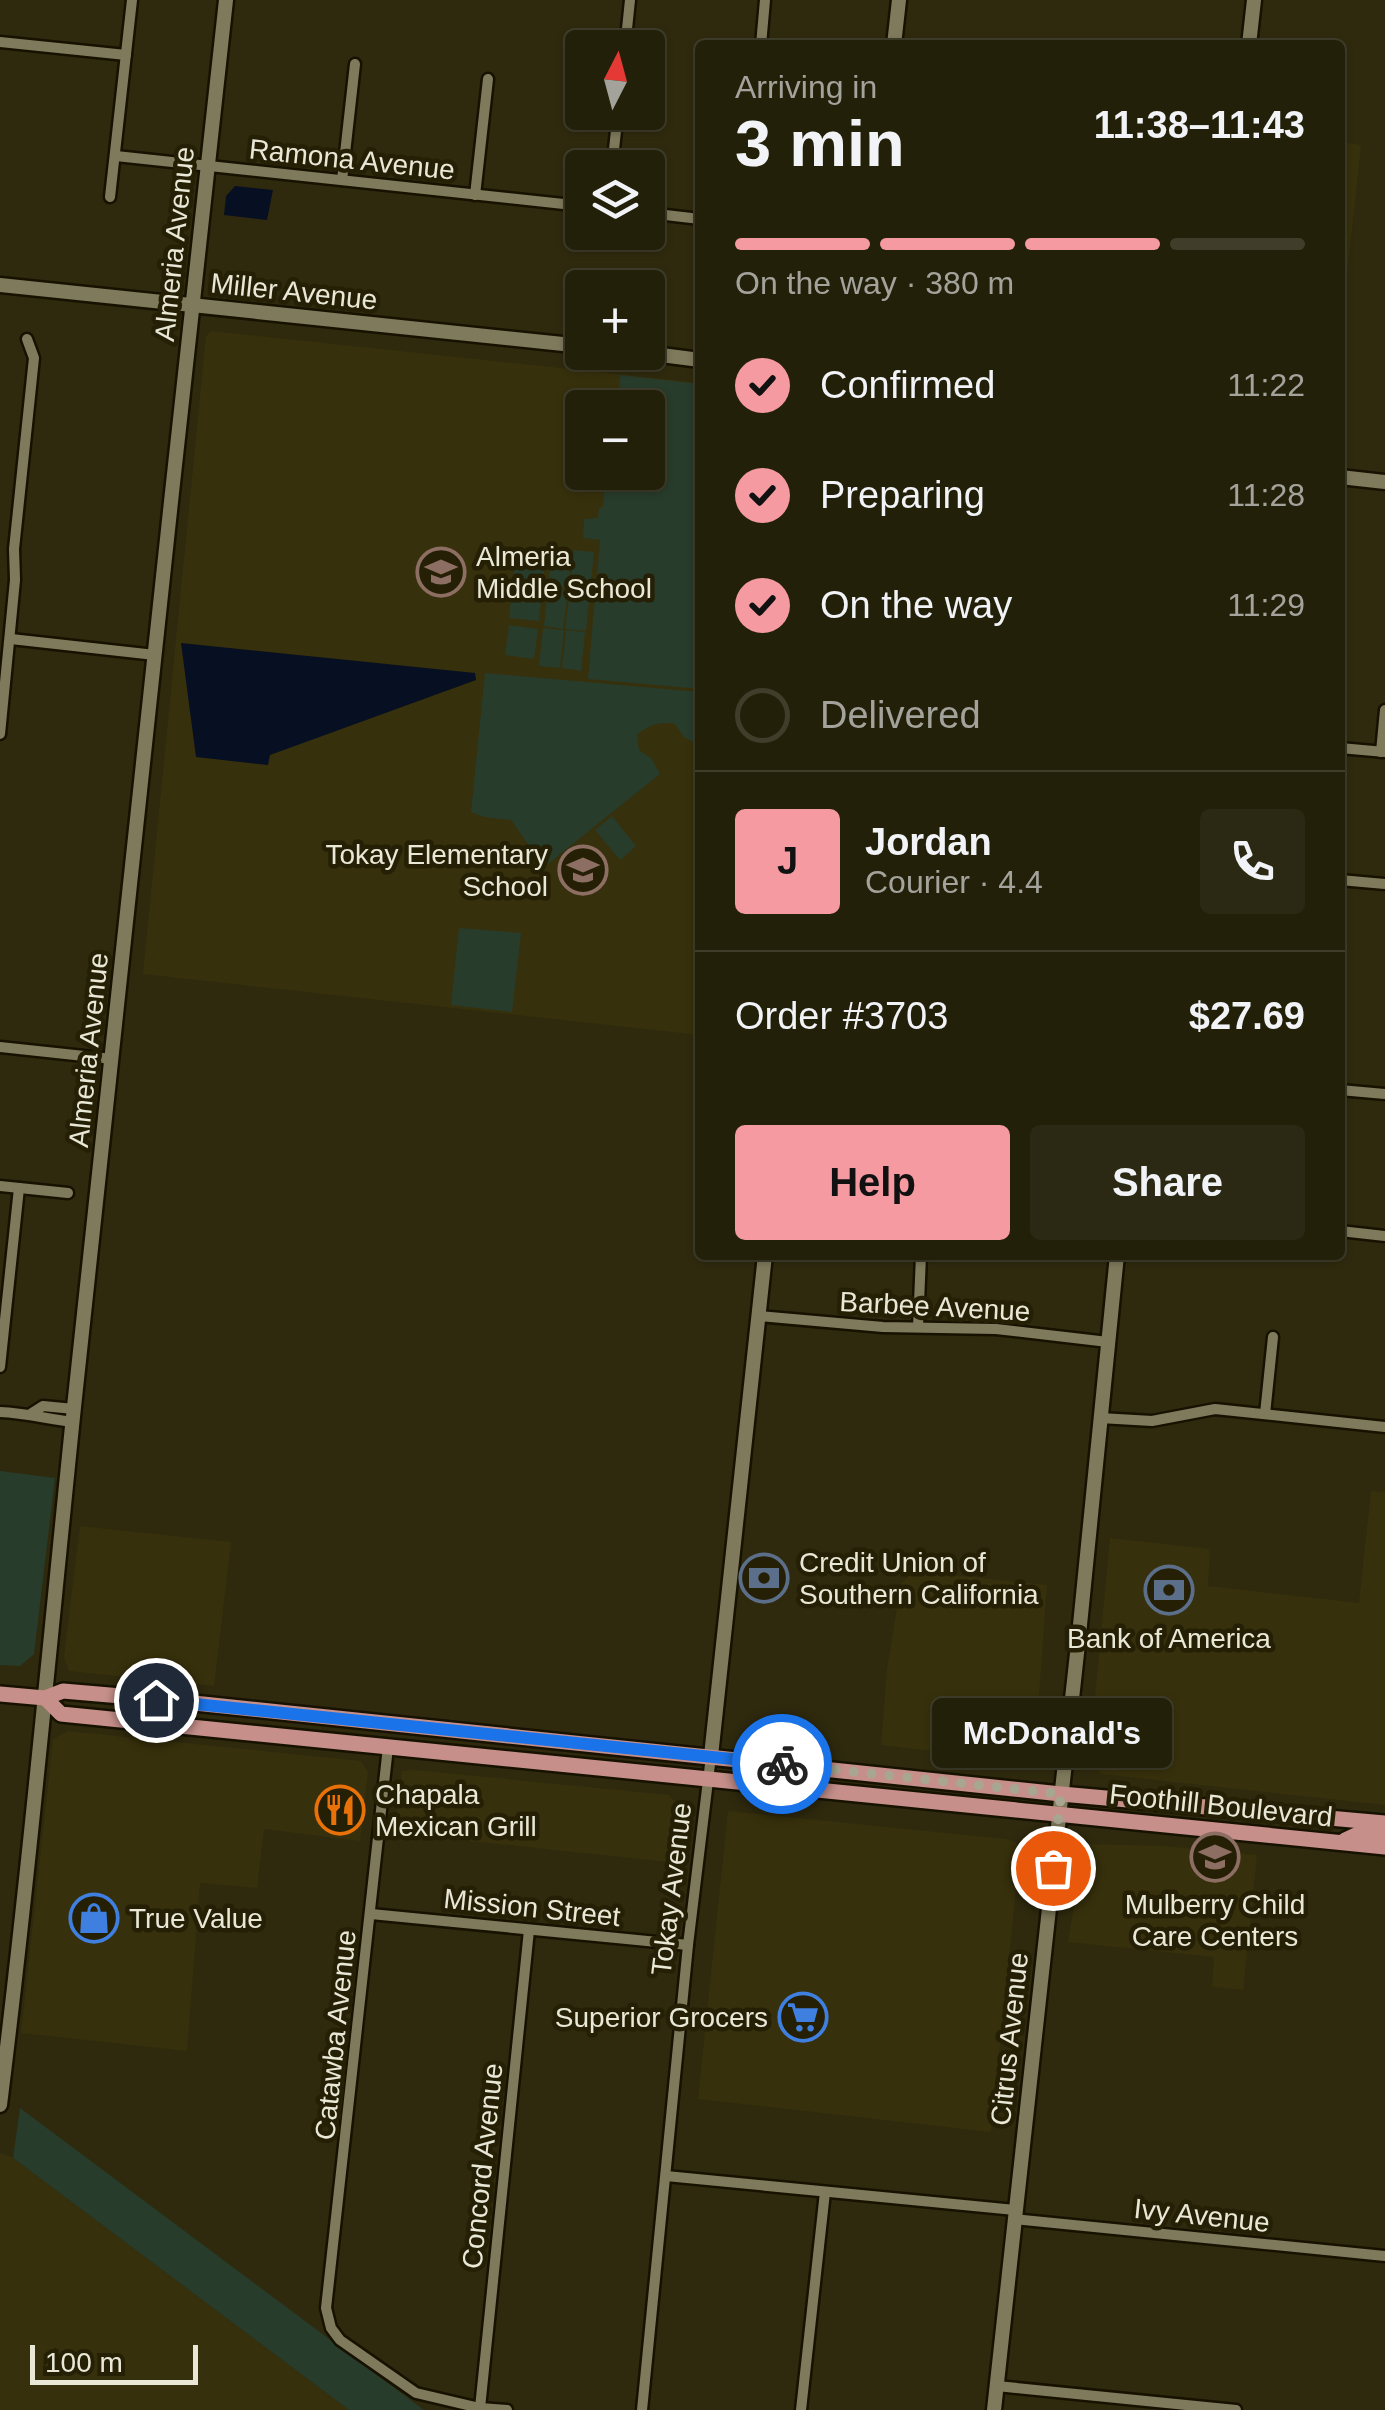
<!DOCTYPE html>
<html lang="en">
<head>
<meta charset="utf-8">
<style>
  body { margin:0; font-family:Helvetica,sans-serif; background:#2b2813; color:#f1f3f6; height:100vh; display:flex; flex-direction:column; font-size:38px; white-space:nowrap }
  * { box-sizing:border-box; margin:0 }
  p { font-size:32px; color:#a3a39c }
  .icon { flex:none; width:55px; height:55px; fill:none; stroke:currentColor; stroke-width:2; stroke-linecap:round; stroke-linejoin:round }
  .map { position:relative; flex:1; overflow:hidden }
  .panel { position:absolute; left:695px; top:40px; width:650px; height:1220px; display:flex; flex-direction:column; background:#23200a; border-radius:10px; box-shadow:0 2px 8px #0004,0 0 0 2px #403e2b }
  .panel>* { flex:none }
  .needle { width:65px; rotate:6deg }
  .buttons { position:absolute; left:565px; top:30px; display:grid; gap:20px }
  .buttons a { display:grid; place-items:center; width:100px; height:100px; border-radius:10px; background:#23200a; box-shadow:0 2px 8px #0004,0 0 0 2px #403e2b; font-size:50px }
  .scale { position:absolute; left:30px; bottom:25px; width:168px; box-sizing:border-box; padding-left:10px; border:5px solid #e9e7d6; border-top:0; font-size:28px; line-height:35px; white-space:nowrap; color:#e9e7d6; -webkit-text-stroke:8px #252005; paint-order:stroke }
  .pin { position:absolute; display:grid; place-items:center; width:85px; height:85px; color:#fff; margin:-42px; border:5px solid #fff; border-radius:50%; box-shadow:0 2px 10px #0007 }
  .courier { position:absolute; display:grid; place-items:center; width:100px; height:100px; margin:-50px; border:8px solid #1a73e8; border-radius:50%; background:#fff; color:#222; box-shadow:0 2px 12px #0007 }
  .bubble { position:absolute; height:70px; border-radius:10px; background:#23200a; box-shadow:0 2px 8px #0004,0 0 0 2px #403e2b; font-size:32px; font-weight:600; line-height:70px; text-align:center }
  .head em { font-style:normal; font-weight:600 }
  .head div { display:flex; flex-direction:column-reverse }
  .head { display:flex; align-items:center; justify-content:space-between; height:170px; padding:0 40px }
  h1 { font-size:65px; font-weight:600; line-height:75px }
  .bar { display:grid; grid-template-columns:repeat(4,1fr); gap:15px 10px; align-content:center; height:120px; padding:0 40px }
  .bar i { height:12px; border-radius:8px; background:#403e2b }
  .bar .selected { background:#f49aa0 }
  .bar p { grid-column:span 4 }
  .line { display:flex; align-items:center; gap:25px; padding:0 40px; border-top:2px solid #403e2b }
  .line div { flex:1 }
  .round { display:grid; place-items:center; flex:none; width:105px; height:105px; border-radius:10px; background:#2b2813 }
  ol { padding:0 40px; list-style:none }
  li { display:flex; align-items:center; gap:30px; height:110px }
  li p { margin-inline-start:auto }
  li .icon { padding:10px; border-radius:50%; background:#f49aa0; color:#111; stroke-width:4 }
  li:last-child { color:#a3a39c }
  li i { width:55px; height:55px; border:5px solid #403e2b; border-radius:50% }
  .cta { display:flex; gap:20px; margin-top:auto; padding:20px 40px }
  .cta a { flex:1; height:115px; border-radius:10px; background:#f49aa0; color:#111; font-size:40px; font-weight:600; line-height:115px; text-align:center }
  .cta a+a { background:#2b2813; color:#f1f3f6 }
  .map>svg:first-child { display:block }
  .built { fill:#37300c; fill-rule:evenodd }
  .green { fill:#283c2b }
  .water { fill:#070f22 }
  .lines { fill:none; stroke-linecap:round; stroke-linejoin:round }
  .street-casing { stroke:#171200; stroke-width:15 }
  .secondary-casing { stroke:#171200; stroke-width:19 }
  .primary-casing { stroke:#171200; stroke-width:20 }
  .street { stroke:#7f7a5c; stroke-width:10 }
  .secondary { stroke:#7f7a5c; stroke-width:14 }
  .primary { stroke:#c68f8a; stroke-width:15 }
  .done { stroke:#a8a590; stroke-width:10; stroke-dasharray:0 18 }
  .route { stroke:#1a73e8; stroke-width:12 }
  .labels { text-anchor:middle; stroke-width:9; stroke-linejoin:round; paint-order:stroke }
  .street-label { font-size:28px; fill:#e9e7d6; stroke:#252005 }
  .poi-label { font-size:28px; fill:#e9e7d6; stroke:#252005; text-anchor:start }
</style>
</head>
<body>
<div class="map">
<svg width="1385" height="2410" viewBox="0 0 1385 2410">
  <rect width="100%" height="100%" fill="#2f2a0e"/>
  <g class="built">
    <polygon points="1340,142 1361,145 1345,293 1340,293"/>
    <path d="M212,331l488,52v652l-557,-61 63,-638zM582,408h66v64h-66z"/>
    <polygon points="1371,1491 1385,1492 1385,1805 1101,1774 1089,1761 1110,1538 1210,1549 1208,1586 1359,1603"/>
    <polygon points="80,1526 231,1542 214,1686 69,1671 64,1657"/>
    <polygon points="915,1571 1047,1585 1035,1750 1031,1758 1024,1762 881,1745 887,1669 901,1583"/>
    <polygon points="68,1731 361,1761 368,1772 360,1841 264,1829 257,1888 200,1883 187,2051 21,2033 53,1739"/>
    <polygon points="415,1770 669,1795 684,1812 678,1863 394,1833 402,1771"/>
    <polygon points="728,1811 1006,1839 1016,1842 1020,1850 991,2132 698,2099"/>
    <polygon points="1084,1844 1163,1846 1257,1855 1243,1990 1212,1987 1214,1957 1068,1942"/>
    <polygon points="0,2153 13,2158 349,2410 0,2410"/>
  </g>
  <g class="green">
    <polygon points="620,375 700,384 700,689 588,679 600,540 583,538 584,519 598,518 599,508 603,507 606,473 648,472 648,408 618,407"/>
    <polygon points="552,548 572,550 568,588 548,586"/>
    <polygon points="574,550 594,552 590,591 570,588"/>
    <polygon points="516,551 546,554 543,584 513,581"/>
    <polygon points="512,588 542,591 539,621 509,618"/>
    <polygon points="548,588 568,590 563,629 544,626"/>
    <polygon points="570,590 590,592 586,631 565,629"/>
    <polygon points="509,625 538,629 534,659 505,655"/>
    <polygon points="543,628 564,630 560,668 539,666"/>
    <polygon points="566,630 585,632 581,671 562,668"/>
    <path d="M485,673l215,19 -5,51 -11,-6 -9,-13c-15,-3 -27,1 -38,11l2,15 12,8 9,16 -116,93 -33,-47 -27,-3 -13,-5z"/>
    <polygon points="612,816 636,846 620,860 595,830"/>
    <polygon points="459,928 521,933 512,1012 451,1005"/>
    <polygon points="0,1471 55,1478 34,1654 20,1666 0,1665"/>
    <polygon points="20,2108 424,2410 349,2410 13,2158"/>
  </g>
  <g class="water">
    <polygon points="235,186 273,190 267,220 224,215 226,196"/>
    <polygon points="181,643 475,673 476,680 270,755 268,765 196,757"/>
  </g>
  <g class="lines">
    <g class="street-casing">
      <g id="street">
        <polyline points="0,42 126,55"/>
        <polyline points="761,45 765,0"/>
        <polyline points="625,48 630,0"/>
        <polyline points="116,156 582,206"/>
        <polyline points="612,168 618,112"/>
        <polyline points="342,180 355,64"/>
        <polyline points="475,195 488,79"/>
        <polyline points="110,197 132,0"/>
        <polyline points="648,213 700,219"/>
        <polyline points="11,639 155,655"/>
        <polyline points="0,734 15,580 14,549 34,358 27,339"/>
        <polyline points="1340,748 1385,752"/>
        <polyline points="1381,752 1385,710"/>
        <polyline points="1340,880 1385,884"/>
        <polyline points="0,1047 112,1059"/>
        <polyline points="1340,1090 1385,1094"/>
        <polyline points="0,1186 68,1193"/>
        <polyline points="1340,1231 1385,1236"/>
        <polyline points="758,1316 883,1327 996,1329 1108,1342"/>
        <polyline points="918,1327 921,1255"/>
        <polyline points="0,1367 19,1188"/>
        <path d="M0,1412c26,1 47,7 73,10"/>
        <polyline points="32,1413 43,1406 74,1409"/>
        <polyline points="1265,1414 1273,1337"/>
        <polyline points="1100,1418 1152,1421 1215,1409 1385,1427"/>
        <polyline points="388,1747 326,2308 331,2328 340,2340 416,2393 480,2408 507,2410"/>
        <polyline points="371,1914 688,1945"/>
        <polyline points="666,2176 1015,2210"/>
        <polyline points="1014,2219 1385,2256"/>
        <polyline points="997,2386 1236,2410"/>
        <polyline points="480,2408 529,1930"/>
        <polyline points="642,2410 688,1945 711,1756"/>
        <polyline points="801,2410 825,2192"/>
      </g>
    </g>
    <g class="secondary-casing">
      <g id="secondary">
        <polyline points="894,45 899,0"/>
        <polyline points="1249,45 1254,0"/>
        <polyline points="0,285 582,346"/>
        <polyline points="638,352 700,360"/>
        <polyline points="1340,477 1385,482"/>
        <polyline points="711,1756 765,1255"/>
        <path d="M0,2105c29,-233 50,-465 74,-698 48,-470 101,-938 152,-1407"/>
        <polyline points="994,2410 1079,1635 1117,1255"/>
      </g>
    </g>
    <g class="primary-casing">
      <g id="primary">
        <polyline points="0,1694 45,1698 63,1691 156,1699 1061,1794 1385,1823"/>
        <polyline points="45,1698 61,1714 1385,1847"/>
        <polyline points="1345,1840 1360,1833 1385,1836"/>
      </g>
    </g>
    <use href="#street" class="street"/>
    <use href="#secondary" class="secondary"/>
    <use href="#primary" class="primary"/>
  </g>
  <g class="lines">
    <polyline class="done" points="782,1764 1061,1794 1053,1868"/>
    <polyline class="route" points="156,1700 782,1764"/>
  </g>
  <defs>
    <g id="school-ring" transform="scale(2.5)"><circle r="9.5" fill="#252005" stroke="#8d6e63" stroke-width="1.5"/><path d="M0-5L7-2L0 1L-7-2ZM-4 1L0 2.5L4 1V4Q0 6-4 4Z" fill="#8d6e63"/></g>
    <g id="bank-ring" transform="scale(2.5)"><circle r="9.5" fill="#252005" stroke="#5c6f8a" stroke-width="1.5"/><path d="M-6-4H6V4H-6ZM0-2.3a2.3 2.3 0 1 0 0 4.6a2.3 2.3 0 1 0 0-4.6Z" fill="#5c6f8a"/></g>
    <g id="restaurant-ring" transform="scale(2.5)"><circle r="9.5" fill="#252005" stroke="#e8710a" stroke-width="1.5"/><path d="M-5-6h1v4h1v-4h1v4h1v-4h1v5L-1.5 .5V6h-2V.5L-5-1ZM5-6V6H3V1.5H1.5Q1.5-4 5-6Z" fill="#e8710a"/></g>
    <g id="shop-ring" transform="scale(2.5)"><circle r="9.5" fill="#252005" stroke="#3f7fe0" stroke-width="1.5"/><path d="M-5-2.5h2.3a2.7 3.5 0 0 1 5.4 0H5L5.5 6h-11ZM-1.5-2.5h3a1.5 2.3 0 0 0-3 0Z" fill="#3f7fe0"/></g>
    <g id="supermarket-ring" transform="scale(2.5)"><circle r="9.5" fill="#252005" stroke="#3f7fe0" stroke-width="1.5"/><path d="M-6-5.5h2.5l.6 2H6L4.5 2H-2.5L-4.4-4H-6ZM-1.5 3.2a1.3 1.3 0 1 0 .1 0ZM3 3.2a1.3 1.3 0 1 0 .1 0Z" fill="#3f7fe0"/></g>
  </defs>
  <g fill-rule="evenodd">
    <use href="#school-ring" x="441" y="572"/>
    <use href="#school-ring" x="583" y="870"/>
    <use href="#bank-ring" x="764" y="1578"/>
    <use href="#bank-ring" x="1169" y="1590"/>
    <use href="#restaurant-ring" x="340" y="1810"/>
    <use href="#school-ring" x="1215" y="1857"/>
    <use href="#shop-ring" x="94" y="1918"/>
    <use href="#supermarket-ring" x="803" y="2017"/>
  </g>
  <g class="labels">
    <g class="street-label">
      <text transform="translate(352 159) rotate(6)" y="10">Ramona Avenue</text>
      <text transform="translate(174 244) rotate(-84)" y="10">Almeria Avenue</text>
      <text transform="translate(294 291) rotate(6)" y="10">Miller Avenue</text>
      <text transform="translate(88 1050) rotate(-84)" y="10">Almeria Avenue</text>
      <text transform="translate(935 1306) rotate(3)" y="10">Barbee Avenue</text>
      <text transform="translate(1221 1805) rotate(6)" y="10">Foothill Boulevard</text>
      <text transform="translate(671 1889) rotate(-83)" y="10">Tokay Avenue</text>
      <text transform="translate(532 1907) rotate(6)" y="10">Mission Street</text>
      <text transform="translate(335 2035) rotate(-84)" y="10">Catawba Avenue</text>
      <text transform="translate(1009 2039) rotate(-84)" y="10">Citrus Avenue</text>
      <text transform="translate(482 2166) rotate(-84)" y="10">Concord Avenue</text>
      <text transform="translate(1202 2215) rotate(6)" y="10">Ivy Avenue</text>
    </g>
    <g class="poi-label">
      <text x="476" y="566">Almeria<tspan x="476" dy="32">Middle School</tspan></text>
      <text x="548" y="864" text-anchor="end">Tokay Elementary<tspan x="548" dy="32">School</tspan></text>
      <text x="799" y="1572">Credit Union of<tspan x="799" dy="32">Southern California</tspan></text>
      <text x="1169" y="1648" text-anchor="middle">Bank of America</text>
      <text x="375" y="1804">Chapala<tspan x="375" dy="32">Mexican Grill</tspan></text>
      <text x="1215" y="1914" text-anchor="middle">Mulberry Child<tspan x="1215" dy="32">Care Centers</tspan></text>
      <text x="129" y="1928">True Value</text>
      <text x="768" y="2027" text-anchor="end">Superior Grocers</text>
    </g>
  </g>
</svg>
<div class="buttons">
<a><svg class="needle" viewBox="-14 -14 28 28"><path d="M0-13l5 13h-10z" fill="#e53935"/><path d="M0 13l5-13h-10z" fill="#a3a39c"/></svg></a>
<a><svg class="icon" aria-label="layers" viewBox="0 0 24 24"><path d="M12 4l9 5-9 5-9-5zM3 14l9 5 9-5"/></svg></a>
<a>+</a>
<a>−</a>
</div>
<div class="scale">100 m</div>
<div class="pin" style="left:1053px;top:1868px;background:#ea580c"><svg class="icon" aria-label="bag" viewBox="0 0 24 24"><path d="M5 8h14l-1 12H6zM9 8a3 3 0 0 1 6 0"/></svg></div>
<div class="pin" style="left:156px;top:1700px;background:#1f2937"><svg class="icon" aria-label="home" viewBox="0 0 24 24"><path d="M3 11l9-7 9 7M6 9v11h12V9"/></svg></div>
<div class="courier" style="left:782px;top:1764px"><svg class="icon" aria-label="bike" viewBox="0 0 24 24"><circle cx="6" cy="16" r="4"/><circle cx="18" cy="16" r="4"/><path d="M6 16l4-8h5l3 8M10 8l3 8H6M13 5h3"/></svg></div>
<div class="bubble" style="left:932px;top:1698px;width:240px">McDonald's</div>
<section class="panel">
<div class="head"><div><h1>3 min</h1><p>Arriving in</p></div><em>11:38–11:43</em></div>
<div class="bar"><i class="selected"></i><i class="selected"></i><i class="selected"></i><i></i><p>On the way · 380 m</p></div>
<ol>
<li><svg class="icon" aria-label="check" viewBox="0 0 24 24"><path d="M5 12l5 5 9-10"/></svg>Confirmed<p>11:22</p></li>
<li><svg class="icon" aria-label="check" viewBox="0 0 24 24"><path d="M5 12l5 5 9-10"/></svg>Preparing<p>11:28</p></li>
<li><svg class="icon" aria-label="check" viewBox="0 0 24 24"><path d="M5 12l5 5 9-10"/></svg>On the way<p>11:29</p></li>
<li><i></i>Delivered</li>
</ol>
<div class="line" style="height:180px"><b class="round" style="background:#f49aa0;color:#111">J</b><div><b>Jordan</b><p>Courier · 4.4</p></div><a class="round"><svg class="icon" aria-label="phone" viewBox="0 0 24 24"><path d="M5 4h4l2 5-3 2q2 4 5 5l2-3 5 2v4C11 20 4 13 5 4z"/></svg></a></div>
<div class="line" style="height:130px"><div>Order #3703</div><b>$27.69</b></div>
<div class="cta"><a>Help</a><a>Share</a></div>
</section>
</div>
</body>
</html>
